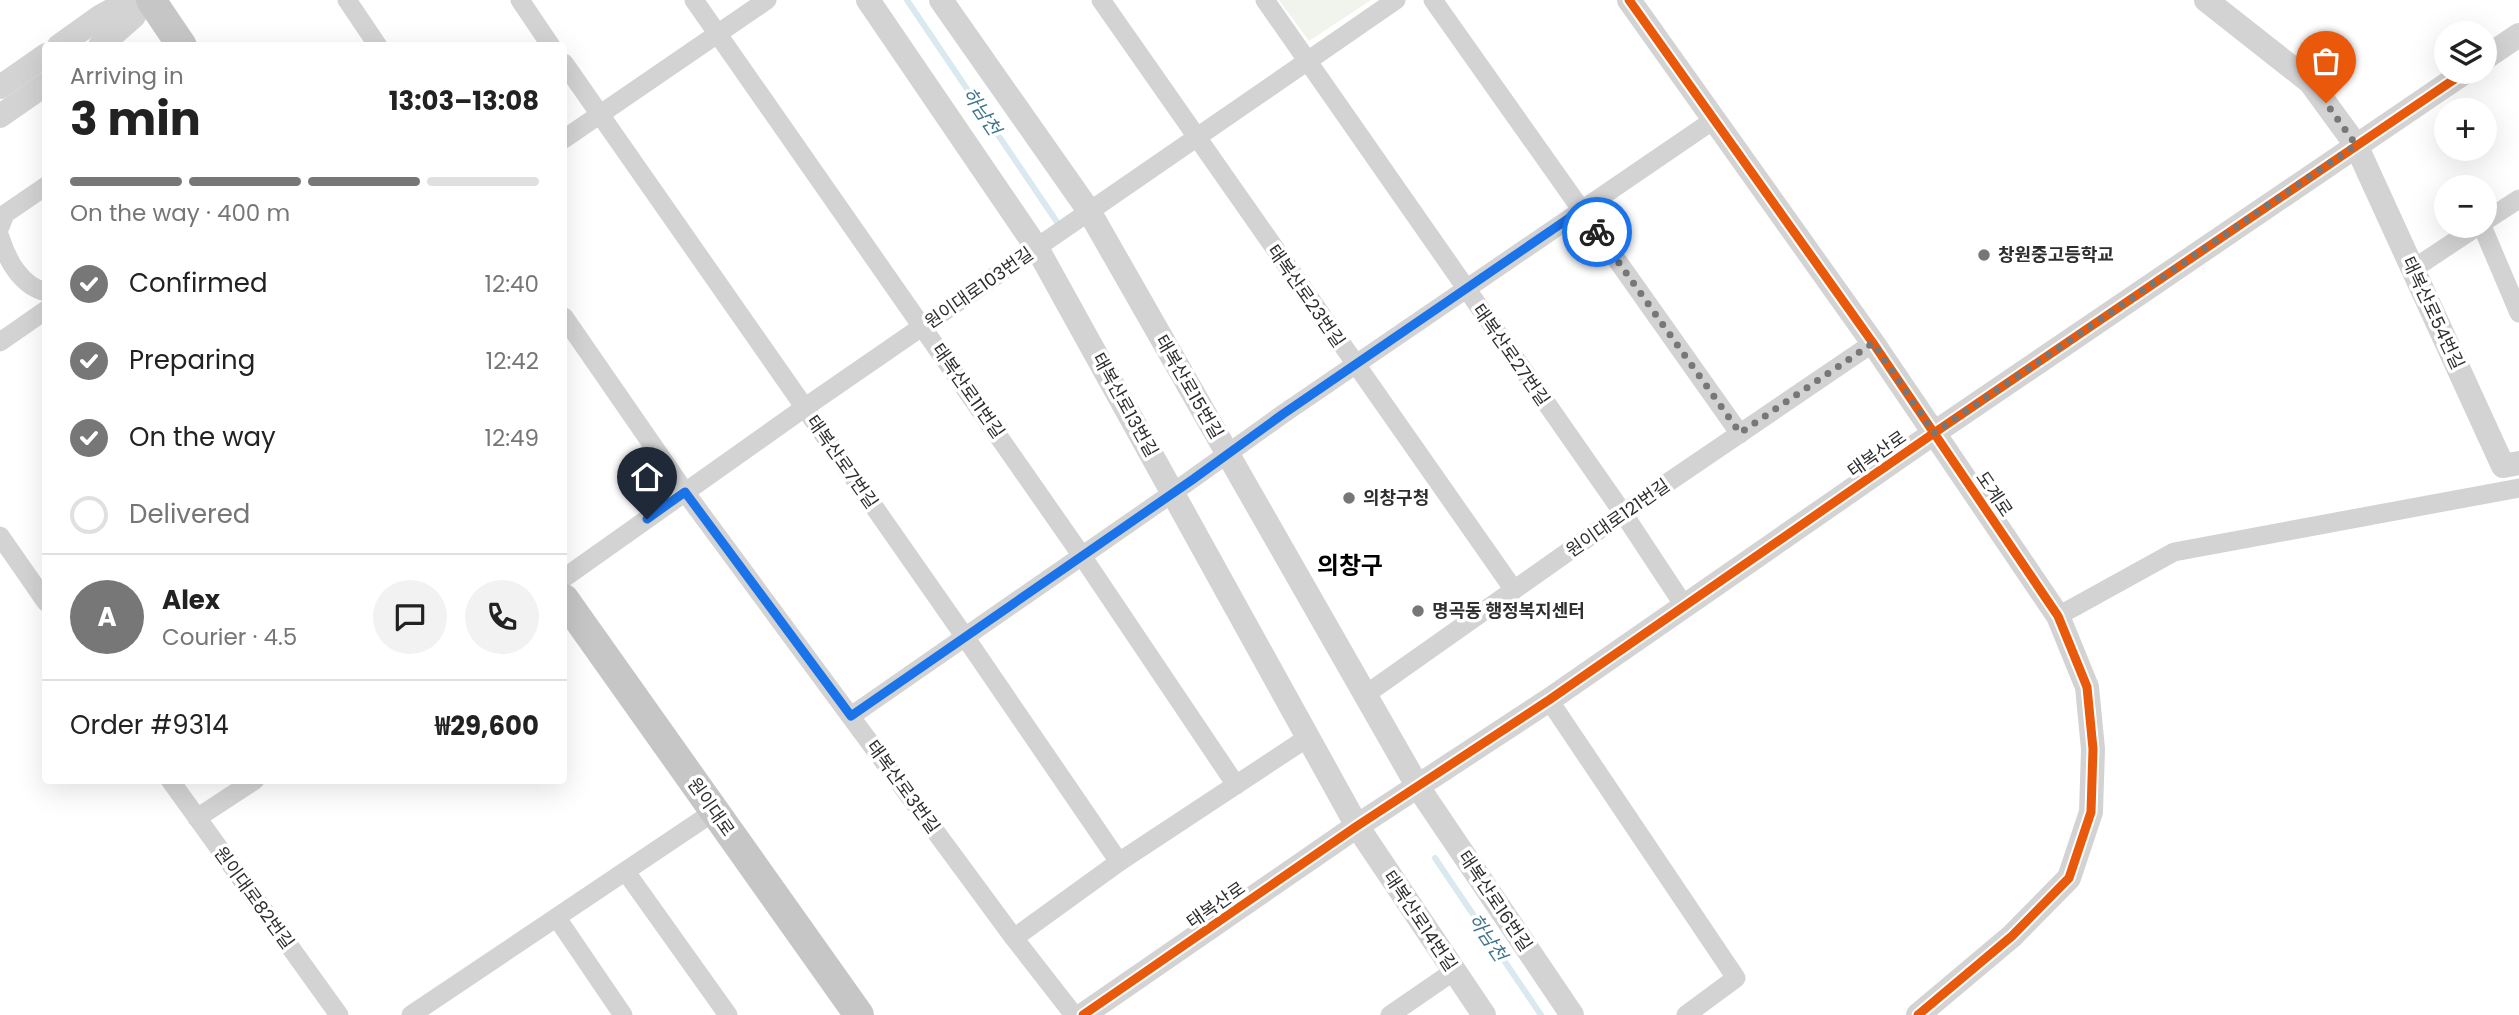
<!DOCTYPE html>
<html lang="en">
<head>
<meta charset="utf-8">
<style>
  body { margin:0; font-family:Poppins,"Noto Sans KR",sans-serif; background:#f2f2f2; color:#222; height:100vh; display:flex; flex-direction:column; font-size:26px; white-space:nowrap }
  * { box-sizing:border-box; margin:0 }
  p { font-size:23px; color:#767676 }
  .icon { flex:none; width:38px; height:38px; fill:none; stroke:currentColor; stroke-width:2; stroke-linecap:round; stroke-linejoin:round }
  .map { position:relative; flex:1; overflow:hidden }
  .panel { position:absolute; left:42px; top:42px; width:525px; height:742px; display:flex; flex-direction:column; background:#fff; border-radius:7px; box-shadow:0 7px 28px #0002 }
  .panel>* { flex:none }
  .fabs { position:absolute; left:2434px; top:21px; display:grid; gap:14px }
  .fabs a { display:grid; place-items:center; width:63px; height:63px; border-radius:50%; background:#fff; box-shadow:0 7px 28px #0002; font-size:35px }
  .pin { position:absolute; display:grid; place-items:center; width:60px; height:60px; color:#fff; margin:-72px -30px; border-radius:50% 50% 50% 0; rotate:-45deg; box-shadow:0 0 7px #0007 }
  .pin .icon { rotate:45deg }
  .courier { position:absolute; display:grid; place-items:center; width:70px; height:70px; margin:-35px; border:5px solid #1a73e8; border-radius:50%; background:#fff; color:#222; box-shadow:0 2px 9px #0007 }
  .head em { font-style:normal; font-weight:700 }
  .head div { display:flex; flex-direction:column-reverse }
  .head { display:flex; align-items:center; justify-content:space-between; height:119px; padding:0 28px }
  h1 { font-size:46px; font-weight:700; line-height:52px }
  .bar { display:grid; grid-template-columns:repeat(4,1fr); gap:10px 7px; align-content:center; height:84px; padding:0 28px }
  .bar i { height:9px; border-radius:5px; background:#e0e0e0 }
  .bar .on { background:#777 }
  .bar p { grid-column:span 4 }
  .line { display:flex; align-items:center; gap:18px; padding:0 28px; border-top:2px solid #e0e0e0 }
  .line div { flex:1 }
  .round { display:grid; place-items:center; flex:none; width:74px; height:74px; border-radius:37px; background:#f2f2f2 }
  ol { padding:0 28px; list-style:none }
  li { display:flex; align-items:center; gap:21px; height:77px }
  li p { margin-inline-start:auto }
  li .icon { padding:7px; border-radius:50%; background:#777; color:#fff; stroke-width:4 }
  li:last-child { color:#767676 }
  li i { width:38px; height:38px; border:4px solid #e0e0e0; border-radius:50% }
  .map>svg:first-child { display:block }
  .green { fill:#f1f4ec }
  .lines { fill:none; stroke-linecap:round; stroke-linejoin:round }
  .stream { stroke:#dae9f0; stroke-width:6 }
  .minor { stroke:#d3d3d3; stroke-width:19 }
  .tertiary { stroke:#d3d3d3; stroke-width:24 }
  .primary { stroke:#c6c6c6; stroke-width:30 }
  .cycleway-casing { stroke:#fff; stroke-width:13 }
  .cycleway { stroke:#e8590c; stroke-width:9 }
  .done { stroke:#777; stroke-width:7; stroke-dasharray:0 12.6 }
  .route { stroke:#1a73e8; stroke-width:9 }
  .poi-dot { fill:#777; stroke:#fff; stroke-width:2.5 }
  .labels { text-anchor:middle; stroke-width:7; stroke-linejoin:round; paint-order:stroke }
  .poi-label { font-size:18px; font-weight:bold; fill:#2e2e2e; stroke:#fff; text-anchor:start }
  .street-label { font-size:18px; fill:#2e2e2e; stroke:#fff }
  .water-label { font-size:19px; font-style:italic; fill:#41758c; stroke:#fff }
  .district-label { font-size:24px; font-weight:bold; fill:#000; stroke:#fff }
</style>
</head>
<body>
<div class="map">
<svg width="2519" height="1015" viewBox="0 0 2519 1015">
  <rect width="100%" height="100%" fill="#fff"/>
  <polygon class="green" points="1279,0 1371,0 1309,41"/>
  <g class="lines">
    <g class="stream">
      <polyline points="907,0 1057,222"/>
      <polyline points="1435,858 1541,1015"/>
    </g>
    <g class="minor">
      <polyline points="347,0 378,46"/>
      <polyline points="520,0 551,46"/>
      <polyline points="694,0 1082,556 1236,785"/>
      <polyline points="1101,0 1514,590"/>
      <polyline points="1265,0 1623,513 1685,607"/>
      <polyline points="1433,0 1740,434"/>
      <polyline points="564,63 965,637 1119,862"/>
      <polyline points="564,139 767,0"/>
      <polyline points="2485,221 2519,199"/>
      <polyline points="2482,226 2519,313"/>
      <polyline points="0,227 5,214 46,186"/>
      <path d="M0,237c7,23 21,49 46,55"/>
      <polyline points="2413,269 2478,226"/>
      <polyline points="564,317 685,492 1014,938 1074,1015"/>
      <polyline points="0,342 46,310"/>
      <polyline points="0,536 46,602"/>
      <polyline points="564,578 804,408 1396,0"/>
      <polyline points="2058,616 2174,552 2519,488"/>
      <polyline points="1365,695 1623,513 1873,343"/>
      <polyline points="1549,700 1736,978 1686,1015"/>
      <polyline points="851,716 1174,492 1283,414 1715,119"/>
      <polyline points="170,780 339,1015"/>
      <polyline points="197,818 255,780"/>
      <polyline points="626,872 728,1015"/>
      <polyline points="557,918 623,1015"/>
      <polyline points="1014,938 1119,862 1307,738"/>
      <polyline points="411,1015 715,811"/>
      <polyline points="1390,1015 1454,971"/>
    </g>
    <g class="tertiary">
      <polyline points="868,0 1037,248 1357,826 1484,1015"/>
      <polyline points="941,0 1089,211 1418,787 1572,1015"/>
      <polyline points="1629,0 1873,343 2058,616 2087,687 2093,749 2091,812 2069,878 2012,936 1918,1015"/>
      <polyline points="2206,0 2310,82 2356,145 2503,466 2519,463"/>
      <polyline points="59,46 101,16 131,0"/>
      <polyline points="100,46 134,16 142,0"/>
      <polyline points="2485,58 2519,35"/>
      <polyline points="0,87 46,55"/>
      <polyline points="0,116 46,84"/>
      <polyline points="1083,1015 1357,826 1549,700 1934,433 2465,72"/>
    </g>
    <g class="primary">
      <polyline points="151,0 182,46"/>
      <polyline points="564,599 859,1015"/>
    </g>
    <g class="cycleway-casing">
      <g id="cycleway">
        <polyline points="1629,0 1873,343 2058,616 2087,687 2093,749 2091,812 2069,878 2012,936 1918,1015"/>
        <polyline points="1083,1015 1357,826 1549,700 1934,433 2465,72"/>
      </g>
    </g>
    <use href="#cycleway" class="cycleway"/>
  </g>
  <g class="lines">
    <polyline class="done" points="1597,232 1740,433 1873,343 1934,433 2356,145 2326,103"/>
    <polyline class="route" points="647,519 685,492 851,716 1192,480 1283,414 1581,210 1597,232"/>
  </g>
  <g class="poi-dot">
    <circle cx="1984" cy="255" r="7"/>
    <circle cx="1349" cy="498" r="7"/>
    <circle cx="1418" cy="611" r="7"/>
  </g>
  <g class="labels">
    <g class="poi-label">
      <text x="1998" y="261">창원중고등학교</text>
      <text x="1363" y="504">의창구청</text>
      <text x="1432" y="617">명곡동 행정복지센터</text>
    </g>
    <g class="street-label">
      <text transform="translate(979 288) rotate(-35)" y="6">원이대로103번길</text>
      <text transform="translate(1306 296) rotate(55)" y="6">태복산로23번길</text>
      <text transform="translate(2433 313) rotate(65)" y="6">태복산로54번길</text>
      <text transform="translate(1511 355) rotate(55)" y="6">태복산로27번길</text>
      <text transform="translate(1189 387) rotate(60)" y="6">태복산로15번길</text>
      <text transform="translate(968 391) rotate(55)" y="6">태복산로11번길</text>
      <text transform="translate(1125 405) rotate(61)" y="6">태복산로13번길</text>
      <text transform="translate(1877 454) rotate(-35)" y="6">태복산로</text>
      <text transform="translate(842 462) rotate(55)" y="6">태복산로7번길</text>
      <text transform="translate(1994 494) rotate(56)" y="6">도계로</text>
      <text transform="translate(1618 518) rotate(-35)" y="6">원이대로121번길</text>
      <text transform="translate(903 787) rotate(54)" y="6">태복산로3번길</text>
      <text transform="translate(711 807) rotate(55)" y="6">원이대로</text>
      <text transform="translate(254 898) rotate(54)" y="6">원이대로82번길</text>
      <text transform="translate(1495 901) rotate(56)" y="6">태복산로16번길</text>
      <text transform="translate(1216 905) rotate(-35)" y="6">태복산로</text>
      <text transform="translate(1420 921) rotate(56)" y="6">태복산로14번길</text>
    </g>
    <g class="water-label">
      <text transform="translate(982 111) rotate(56)" y="7">하남천</text>
      <text transform="translate(1488 937) rotate(56)" y="7">하남천</text>
    </g>
    <g class="district-label">
      <text x="1350" y="574">의창구</text>
    </g>
  </g>
</svg>
<div class="fabs">
<a><svg class="icon" aria-label="layers" viewBox="0 0 24 24"><path d="M12 4l9 5-9 5-9-5zM3 14l9 5 9-5"/></svg></a>
<a>+</a>
<a>−</a>
</div>
<div class="pin" style="left:2326px;top:103px;background:#ea580c"><svg class="icon" aria-label="bag" viewBox="0 0 24 24"><path d="M5 8h14l-1 12H6zM9 8a3 3 0 0 1 6 0"/></svg></div>
<div class="pin" style="left:647px;top:519px;background:#1f2937"><svg class="icon" aria-label="home" viewBox="0 0 24 24"><path d="M3 11l9-7 9 7M6 9v11h12V9"/></svg></div>
<div class="courier" style="left:1597px;top:232px"><svg class="icon" aria-label="bike" viewBox="0 0 24 24"><circle cx="6" cy="16" r="4"/><circle cx="18" cy="16" r="4"/><path d="M6 16l4-8h5l3 8M10 8l3 8H6M13 5h3"/></svg></div>
<section class="panel">
<div class="head"><div><h1>3 min</h1><p>Arriving in</p></div><em>13:03–13:08</em></div>
<div class="bar"><i class="on"></i><i class="on"></i><i class="on"></i><i></i><p>On the way · 400 m</p></div>
<ol>
<li><svg class="icon" aria-label="check" viewBox="0 0 24 24"><path d="M5 12l5 5 9-10"/></svg>Confirmed<p>12:40</p></li>
<li><svg class="icon" aria-label="check" viewBox="0 0 24 24"><path d="M5 12l5 5 9-10"/></svg>Preparing<p>12:42</p></li>
<li><svg class="icon" aria-label="check" viewBox="0 0 24 24"><path d="M5 12l5 5 9-10"/></svg>On the way<p>12:49</p></li>
<li><i></i>Delivered</li>
</ol>
<div class="line" style="height:126px"><b class="round" style="background:#777;color:#fff">A</b><div><b>Alex</b><p>Courier · 4.5</p></div><a class="round"><svg class="icon" aria-label="chat" viewBox="0 0 24 24"><path d="M4 5h16v11H9l-5 4z"/></svg></a><a class="round"><svg class="icon" aria-label="phone" viewBox="0 0 24 24"><path d="M5 4h4l2 5-3 2q2 4 5 5l2-3 5 2v4C11 20 4 13 5 4z"/></svg></a></div>
<div class="line" style="height:91px"><div>Order #9314</div><b>₩29,600</b></div>
</section>
</div>
</body>
</html>
